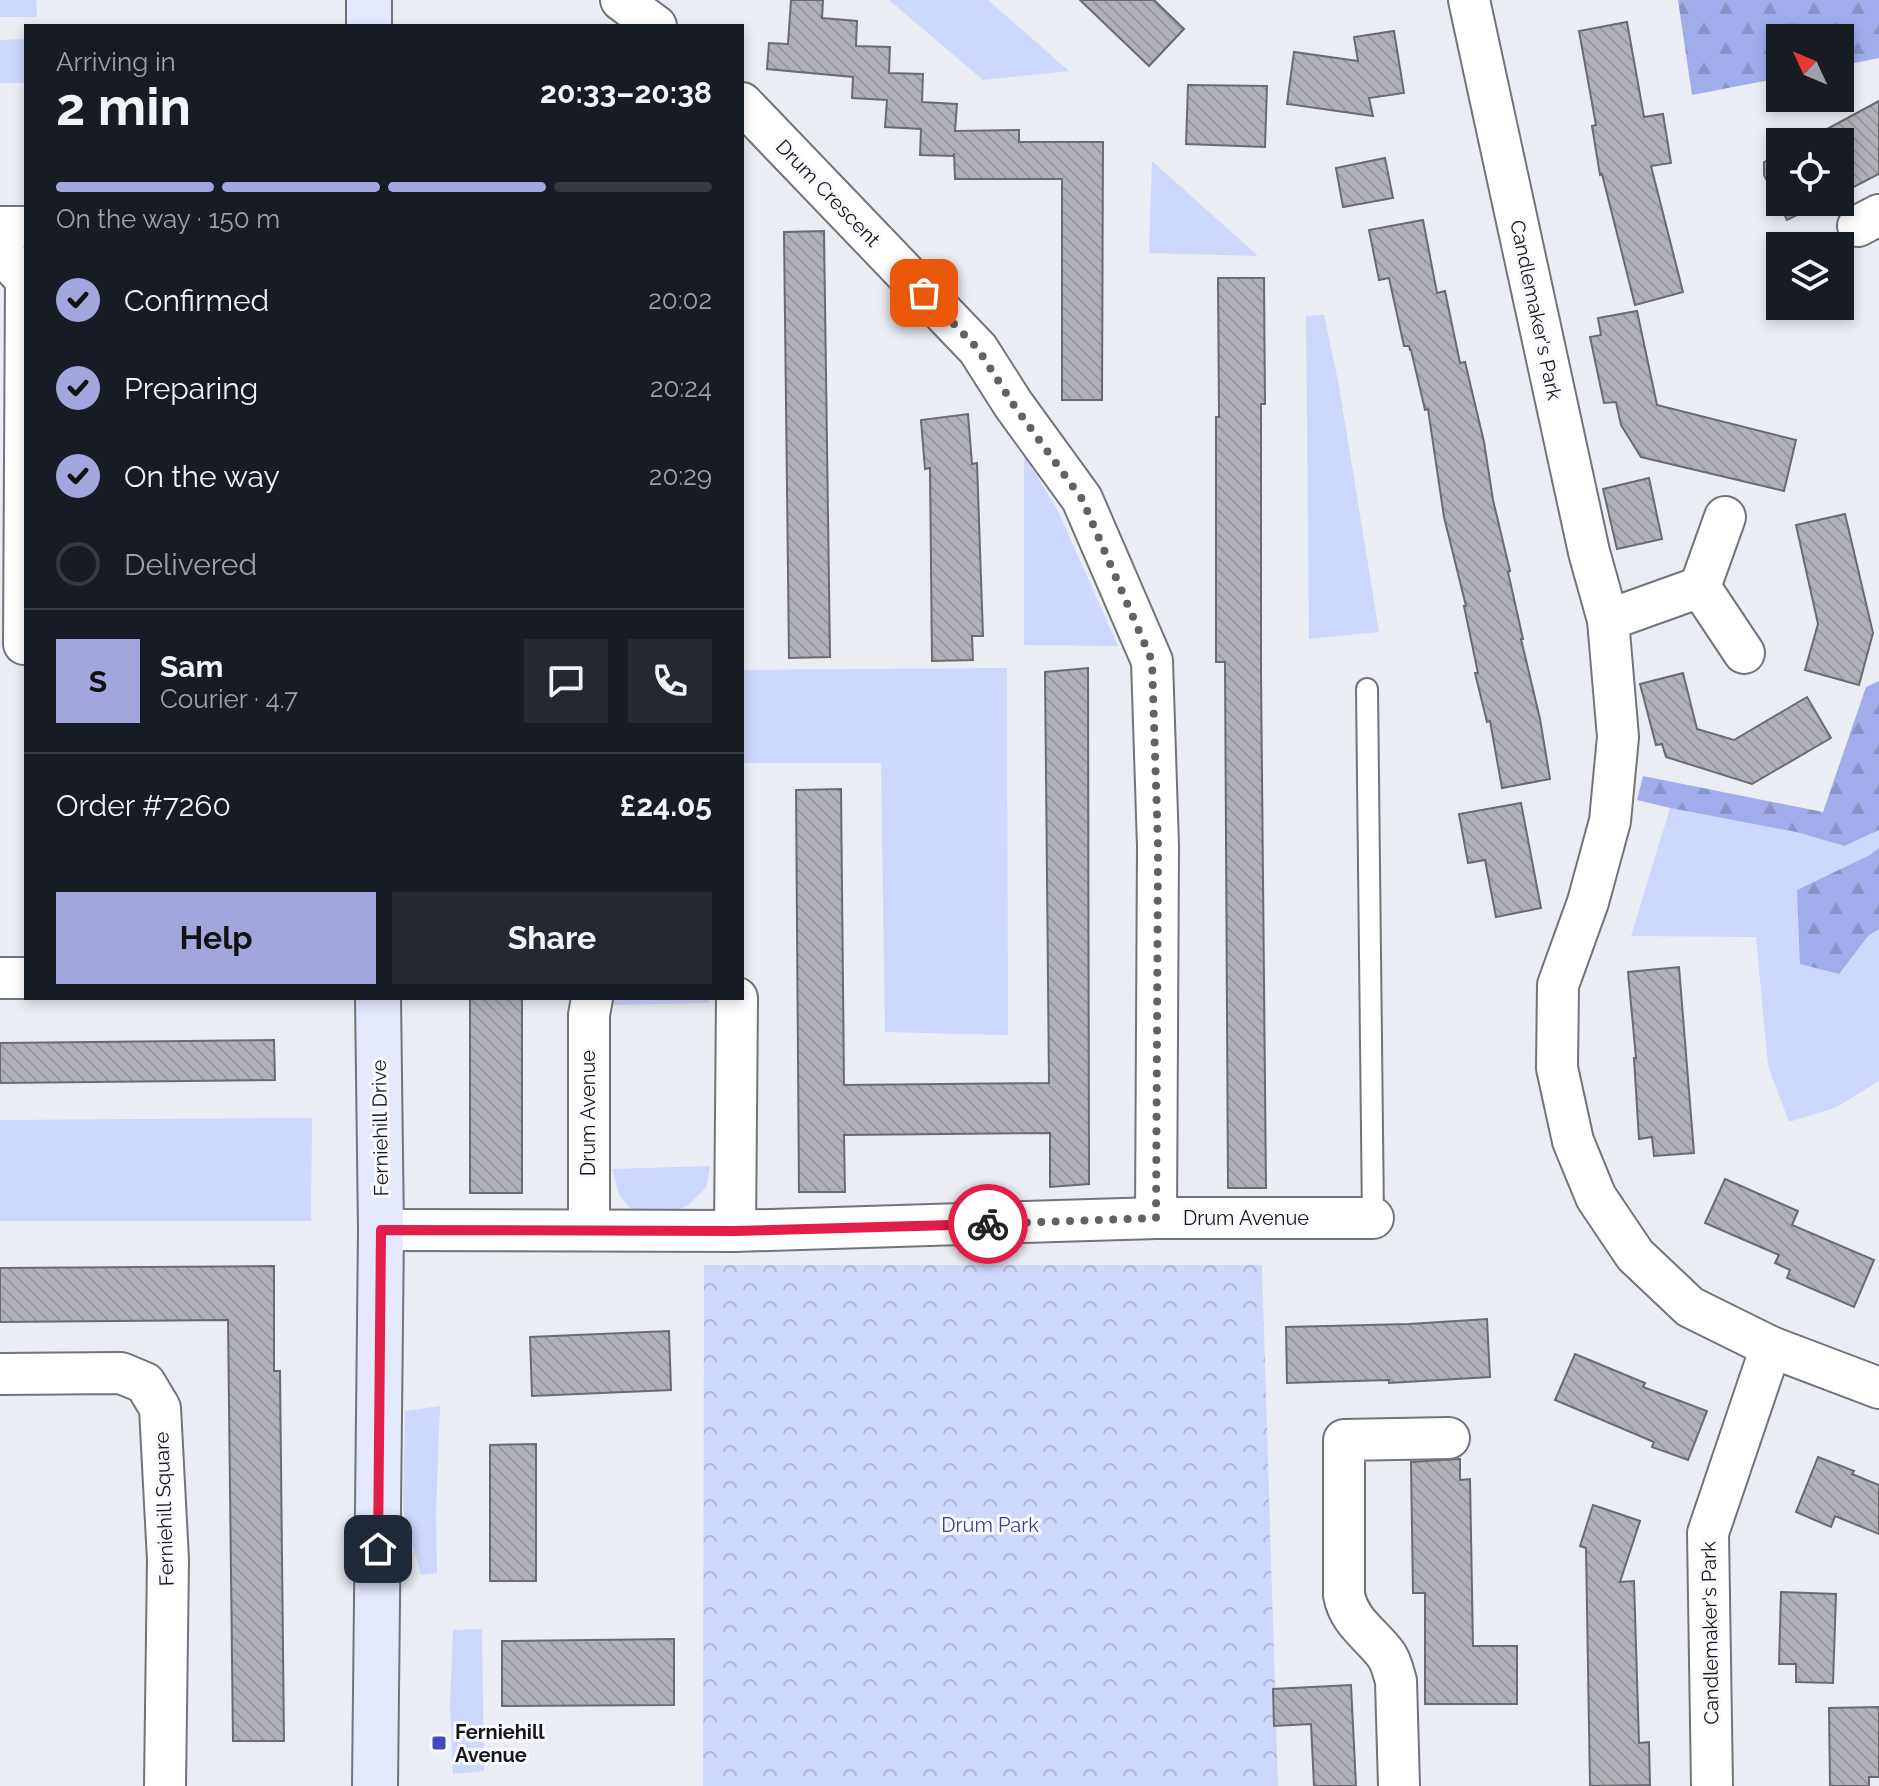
<!DOCTYPE html>
<html lang="en">
<head>
<meta charset="utf-8">
<style>
  body { margin:0; font-family:Raleway,sans-serif; background:#242831; color:#f1f3f6; height:100vh; display:flex; flex-direction:column; font-size:30px; white-space:nowrap }
  * { box-sizing:border-box; margin:0 }
  p { font-size:26px; color:#9ea1a6 }
  .icon { flex:none; width:44px; height:44px; fill:none; stroke:currentColor; stroke-width:2; stroke-linecap:round; stroke-linejoin:round }
  .map { position:relative; flex:1; overflow:hidden }
  .details { position:absolute; left:24px; top:24px; width:720px; height:976px; display:flex; flex-direction:column; background:#171b24; border-radius:0px; box-shadow:0 4px 12px #0003 }
  .details>* { flex:none }
  .needle { width:52px; rotate:314deg }
  .buttons { position:absolute; left:1766px; top:24px; display:grid; gap:16px }
  .buttons a { display:grid; place-items:center; width:88px; height:88px; border-radius:0px; background:#171b24; box-shadow:0 4px 12px #0003; font-size:40px }
  .pin { position:absolute; display:grid; place-items:center; width:68px; height:68px; color:#fff; margin:-34px; border-radius:16px; box-shadow:0 4px 12px #0006 }
  .courier { position:absolute; display:grid; place-items:center; width:80px; height:80px; margin:-40px; border:6px solid #e11d48; border-radius:50%; background:#fff; color:#222; box-shadow:0 2px 10px #0007 }
  .head em { font-style:normal; font-weight:700 }
  .head div { display:flex; flex-direction:column-reverse }
  .head { display:flex; align-items:center; justify-content:space-between; height:136px; padding:0 32px }
  h1 { font-size:52px; font-weight:700; line-height:60px }
  .bar { display:grid; grid-template-columns:repeat(4,1fr); gap:12px 8px; align-content:center; height:96px; padding:0 32px }
  .bar i { height:10px; border-radius:6px; background:#363941 }
  .bar .selected { background:#a2a6dc }
  .bar p { grid-column:span 4 }
  .line { display:flex; align-items:center; gap:20px; padding:0 32px; border-top:2px solid #363941 }
  .line div { flex:1 }
  .round { display:grid; place-items:center; flex:none; width:84px; height:84px; border-radius:0px; background:#242831 }
  ol { padding:0 32px; list-style:none }
  li { display:flex; align-items:center; gap:24px; height:88px }
  li p { margin-inline-start:auto }
  li .icon { padding:8px; border-radius:50%; background:#a2a6dc; color:#111; stroke-width:4 }
  li:last-child { color:#9ea1a6 }
  li i { width:44px; height:44px; border:4px solid #363941; border-radius:50% }
  .action { display:flex; gap:16px; margin-top:auto; padding:16px 32px }
  .action a { flex:1; height:92px; border-radius:0px; background:#a2a6dc; color:#111; font-size:32px; font-weight:700; line-height:92px; text-align:center }
  .action a+a { background:#242831; color:#f1f3f6 }
  .map>svg:first-child { display:block }
  .grass { fill:#ced7fc }
  .forest { fill:url(#forest-firs) }
  .park { fill:url(#park-crowns) }
  .building { fill:url(#building-back-hatch); stroke:#696b71; stroke-width:2 }
  .lines { fill:none; stroke-linecap:round; stroke-linejoin:round }
  .service-casing { stroke:#72747a; stroke-width:24 }
  .minor-casing { stroke:#72747a; stroke-width:44 }
  .secondary-casing { stroke:#72747a; stroke-width:48 }
  .service { stroke:#fff; stroke-width:20 }
  .minor { stroke:#fff; stroke-width:40 }
  .secondary { stroke:#e5e9fe; stroke-width:44 }
  .done { stroke:#616266; stroke-width:8; stroke-dasharray:0 14.4 }
  .route { stroke:#e11d48; stroke-width:10 }
  .poi-dot { fill:#4248bd; stroke:#f9faff; stroke-width:3 }
  .labels { text-anchor:middle; stroke-width:6; stroke-linejoin:round; paint-order:stroke }
  .street-label { font-size:20px; fill:#17171a; stroke:#f9faff }
  .park-label { font-size:20px; fill:#39428a; stroke:#f9faff }
  .poi-label { font-size:20px; font-weight:bold; fill:#17171a; stroke:#f9faff; text-anchor:start }
</style>
</head>
<body>
<div class="map">
<svg width="1879" height="1786" viewBox="0 0 1879 1786">
  <defs>
    <pattern id="forest-firs" width="22" height="20" patternUnits="userSpaceOnUse" patternTransform="scale(2)"><rect width="22" height="20" fill="#a0adea"/><path d="M5 1l3.5 6h-7zM16 11l3.5 6h-7z" fill="#8994c8"/></pattern>
    <pattern id="park-crowns" width="20" height="18" patternUnits="userSpaceOnUse" patternTransform="scale(2)"><rect width="20" height="18" fill="#ced7fc"/><path d="M2 6a3 3 0 1 1 6 0M12 15a3 3 0 1 1 6 0" fill="none" stroke="#b0b8d7"/></pattern>
    <pattern id="building-back-hatch" width="6" height="6" patternUnits="userSpaceOnUse" patternTransform="scale(2)"><rect width="6" height="6" fill="#b1b2b9"/><path d="M-1 5l2 2M0 0l6 6M5-1l2 2" fill="none" stroke="#98989e"/></pattern>
  </defs>
  <rect width="100%" height="100%" fill="#ebedf4"/>
  <g class="grass">
    <polygon points="0,0 36,0 37,17 0,17"/>
    <polygon points="889,0 988,0 1069,71 983,80"/>
    <polygon points="26,39 26,83 0,83 0,40"/>
    <polygon points="1152,161 1258,256 1149,253"/>
    <polygon points="1324,315 1339,386 1379,632 1309,639 1306,316"/>
    <polygon points="1024,455 1057,509 1118,646 1024,645"/>
    <polygon points="1007,668 1008,1035 885,1032 881,763 742,763 742,670"/>
    <polygon points="1670,808 1796,832 1843,846 1879,830 1879,1081 1835,1108 1789,1122 1768,1066 1756,937 1631,936"/>
    <polygon points="613,998 708,998 709,1003 611,1005"/>
    <polygon points="312,1118 311,1221 0,1221 0,1120"/>
    <polygon points="710,1166 706,1188 688,1205 660,1218 633,1212 619,1194 612,1169"/>
    <polygon points="440,1406 436,1511 437,1573 421,1575 403,1508 405,1411"/>
    <polygon points="482,1629 484,1771 453,1774 450,1706 453,1630"/>
  </g>
  <g class="forest">
    <polygon points="1678,0 1879,0 1879,58 1840,66 1840,38 1780,38 1780,78 1692,95"/>
    <polygon points="1879,681 1879,830 1844,846 1796,832 1670,808 1637,800 1643,776 1823,812 1866,687"/>
    <polygon points="1879,848 1879,929 1868,936 1839,974 1800,964 1797,890 1870,855"/>
  </g>
  <polygon class="park" points="704,1265 1262,1265 1278,1786 703,1786"/>
  <g class="building">
    <polygon points="791,0 823,0 822,18 857,21 856,46 890,47 889,73 923,74 922,102 957,104 955,131 1019,130 1019,142 1103,142 1102,400 1062,400 1062,179 955,179 954,153 954,156 920,155 921,129 885,127 887,100 852,98 853,77 767,69 769,43 788,44"/>
    <polygon points="1080,0 1154,0 1184,29 1149,66"/>
    <polygon points="1627,22 1644,117 1663,114 1671,163 1651,166 1683,292 1635,305 1602,174 1600,175 1592,126 1596,125 1579,31"/>
    <polygon points="1394,31 1404,93 1369,98 1373,116 1287,104 1294,52 1358,61 1354,37"/>
    <polygon points="1188,85 1267,86 1265,147 1186,144"/>
    <polygon points="1879,101 1879,174 1840,194 1840,142 1803,142"/>
    <polygon points="1780,154 1780,202 1824,202 1787,220 1764,175 1764,162"/>
    <polygon points="1385,158 1393,198 1343,207 1336,168"/>
    <polygon points="1423,220 1437,293 1445,291 1460,363 1465,362 1484,442 1493,500 1510,571 1508,572 1523,639 1521,639 1540,719 1550,779 1502,788 1490,721 1487,722 1475,673 1478,673 1464,606 1466,606 1444,517 1428,409 1425,410 1411,350 1410,350 1409,346 1404,346 1389,278 1379,280 1369,230"/>
    <polygon points="824,231 830,657 789,658 784,232"/>
    <polygon points="1218,278 1264,278 1265,404 1261,404 1261,673 1266,1188 1228,1188 1225,662 1216,662 1216,417 1219,417"/>
    <polygon points="1637,311 1657,405 1796,440 1784,491 1641,457 1621,425 1616,402 1604,403 1590,337 1601,335 1598,318"/>
    <polygon points="968,414 972,464 977,463 983,636 972,636 973,660 932,661 930,468 925,469 921,420"/>
    <polygon points="1649,478 1662,539 1617,549 1603,489"/>
    <polygon points="1845,514 1873,633 1859,685 1805,670 1818,624 1796,525"/>
    <polygon points="1088,668 1089,1184 1050,1187 1050,1133 844,1135 845,1192 799,1192 796,790 841,789 844,1085 1049,1083 1045,672"/>
    <polygon points="1683,673 1697,729 1734,740 1807,697 1831,738 1752,784 1666,757 1662,744 1656,745 1640,684"/>
    <polygon points="1521,803 1541,908 1496,917 1485,860 1468,863 1459,814"/>
    <polygon points="1679,967 1694,1153 1654,1156 1652,1137 1639,1139 1634,1058 1636,1058 1628,972"/>
    <rect x="470" y="998" width="52" height="195"/>
    <polygon points="274,1040 275,1080 0,1083 0,1043"/>
    <polygon points="1725,1179 1798,1211 1792,1225 1874,1260 1854,1307 1787,1278 1790,1270 1775,1263 1779,1255 1705,1223"/>
    <polygon points="274,1266 274,1371 280,1371 284,1741 233,1741 228,1320 0,1322 0,1268"/>
    <polygon points="1487,1319 1490,1377 1389,1383 1389,1380 1287,1383 1286,1327 1409,1324"/>
    <polygon points="669,1331 671,1390 532,1396 530,1337"/>
    <polygon points="1575,1354 1645,1383 1643,1387 1707,1411 1688,1460 1652,1447 1654,1442 1555,1400"/>
    <polygon points="536,1444 536,1581 490,1581 490,1445"/>
    <polygon points="1818,1457 1854,1471 1852,1474 1879,1485 1879,1534 1835,1516 1831,1527 1796,1512"/>
    <polygon points="1460,1459 1460,1480 1470,1479 1473,1646 1517,1646 1517,1704 1425,1704 1425,1593 1413,1593 1411,1462"/>
    <polygon points="1593,1505 1640,1521 1620,1582 1634,1581 1639,1743 1649,1742 1650,1785 1590,1786 1586,1548 1580,1546"/>
    <polygon points="1781,1592 1836,1594 1833,1683 1796,1682 1796,1664 1779,1664"/>
    <polygon points="674,1639 674,1705 502,1706 502,1641"/>
    <polygon points="1351,1685 1356,1786 1314,1786 1311,1724 1274,1726 1273,1689"/>
    <polygon points="1879,1707 1879,1777 1869,1777 1869,1786 1830,1786 1829,1708"/>
  </g>
  <g class="lines">
    <g class="service-casing">
      <polyline id="service" points="1367,689 1373,1218"/>
    </g>
    <g class="minor-casing">
      <g id="minor">
        <polyline points="621,0 656,26"/>
        <polyline points="1469,0 1589,552 1608,620 1618,737 1610,821 1588,902 1558,985 1557,1068 1573,1141 1596,1197 1635,1255 1690,1307 1771,1347 1879,1388"/>
        <polyline points="742,103 978,349 1013,404 1082,499 1152,661 1158,846 1156,1218"/>
        <polyline points="1858,226 1879,215"/>
        <polyline points="0,227 26,227"/>
        <polyline points="0,251 26,280 24,644"/>
        <polyline points="1700,587 1725,517"/>
        <polyline points="1608,620 1700,587 1744,653"/>
        <polyline points="0,978 26,978"/>
        <polyline points="589,1229 589,1015 592,998"/>
        <polyline points="381,1230 735,1231 1156,1218 1373,1218"/>
        <polyline points="735,1231 737,998"/>
        <polyline points="0,1374 121,1373 145,1383 160,1408 168,1560 165,1786"/>
        <path d="M1399,1786l-3,-105c-3,-10 -5,-21 -12,-29 -16,-20 -35,-31 -40,-57v-155l105,-2"/>
        <polyline points="1712,1786 1708,1533 1771,1347"/>
      </g>
    </g>
    <g class="secondary-casing">
      <g id="secondary">
        <polyline points="369,26 369,0"/>
        <polyline points="375,1786 381,1230 378,998"/>
      </g>
    </g>
    <use href="#service" class="service"/>
    <use href="#minor" class="minor"/>
    <use href="#secondary" class="secondary"/>
  </g>
  <g class="lines">
    <polyline class="done" points="924,293 978,349 1013,404 1082,499 1152,661 1158,846 1156,1218 988,1224"/>
    <polyline class="route" points="378,1549 381,1230 735,1231 988,1224"/>
  </g>
  <rect class="poi-dot" x="431" y="1735" width="16" height="16" rx="4"/>
  <g class="labels">
    <g class="street-label">
      <text transform="translate(828 193) rotate(46)" y="7">Drum Crescent</text>
      <text transform="translate(1536 310) rotate(78)" y="7">Candlemaker's Park</text>
      <text transform="translate(588 1113) rotate(-90)" y="7">Drum Avenue</text>
      <text transform="translate(380 1128) rotate(-91)" y="7">Ferniehill Drive</text>
      <text x="1246" y="1225">Drum Avenue</text>
      <text transform="translate(164 1509) rotate(-92)" y="7">Ferniehill Square</text>
      <text transform="translate(1710 1633) rotate(-91)" y="7">Candlemaker's Park</text>
    </g>
    <g class="park-label">
      <text x="990" y="1532">Drum Park</text>
    </g>
    <g class="poi-label">
      <text x="455" y="1739">Ferniehill<tspan x="455" dy="23">Avenue</tspan></text>
    </g>
  </g>
</svg>
<div class="buttons">
<a><svg class="needle" viewBox="-14 -14 28 28"><path d="M0-13l5 13h-10z" fill="#e53935"/><path d="M0 13l5-13h-10z" fill="#9ea1a6"/></svg></a>
<a><svg class="icon" aria-label="locate" viewBox="0 0 24 24"><circle cx="12" cy="12" r="6"/><path d="M12 2v4M12 18v4M2 12h4M18 12h4"/></svg></a>
<a><svg class="icon" aria-label="layers" viewBox="0 0 24 24"><path d="M12 4l9 5-9 5-9-5zM3 14l9 5 9-5"/></svg></a>
</div>
<div class="pin" style="left:924px;top:293px;background:#ea580c"><svg class="icon" aria-label="bag" viewBox="0 0 24 24"><path d="M5 8h14l-1 12H6zM9 8a3 3 0 0 1 6 0"/></svg></div>
<div class="pin" style="left:378px;top:1549px;background:#1f2937"><svg class="icon" aria-label="home" viewBox="0 0 24 24"><path d="M3 11l9-7 9 7M6 9v11h12V9"/></svg></div>
<div class="courier" style="left:988px;top:1224px"><svg class="icon" aria-label="bike" viewBox="0 0 24 24"><circle cx="6" cy="16" r="4"/><circle cx="18" cy="16" r="4"/><path d="M6 16l4-8h5l3 8M10 8l3 8H6M13 5h3"/></svg></div>
<section class="details">
<div class="head"><div><h1>2 min</h1><p>Arriving in</p></div><em>20:33–20:38</em></div>
<div class="bar"><i class="selected"></i><i class="selected"></i><i class="selected"></i><i></i><p>On the way · 150 m</p></div>
<ol>
<li><svg class="icon" aria-label="check" viewBox="0 0 24 24"><path d="M5 12l5 5 9-10"/></svg>Confirmed<p>20:02</p></li>
<li><svg class="icon" aria-label="check" viewBox="0 0 24 24"><path d="M5 12l5 5 9-10"/></svg>Preparing<p>20:24</p></li>
<li><svg class="icon" aria-label="check" viewBox="0 0 24 24"><path d="M5 12l5 5 9-10"/></svg>On the way<p>20:29</p></li>
<li><i></i>Delivered</li>
</ol>
<div class="line" style="height:144px"><b class="round" style="background:#a2a6dc;color:#111">S</b><div><b>Sam</b><p>Courier · 4.7</p></div><a class="round"><svg class="icon" aria-label="chat" viewBox="0 0 24 24"><path d="M4 5h16v11H9l-5 4z"/></svg></a><a class="round"><svg class="icon" aria-label="phone" viewBox="0 0 24 24"><path d="M5 4h4l2 5-3 2q2 4 5 5l2-3 5 2v4C11 20 4 13 5 4z"/></svg></a></div>
<div class="line" style="height:104px"><div>Order #7260</div><b>£24.05</b></div>
<div class="action"><a>Help</a><a>Share</a></div>
</section>
</div>
</body>
</html>
